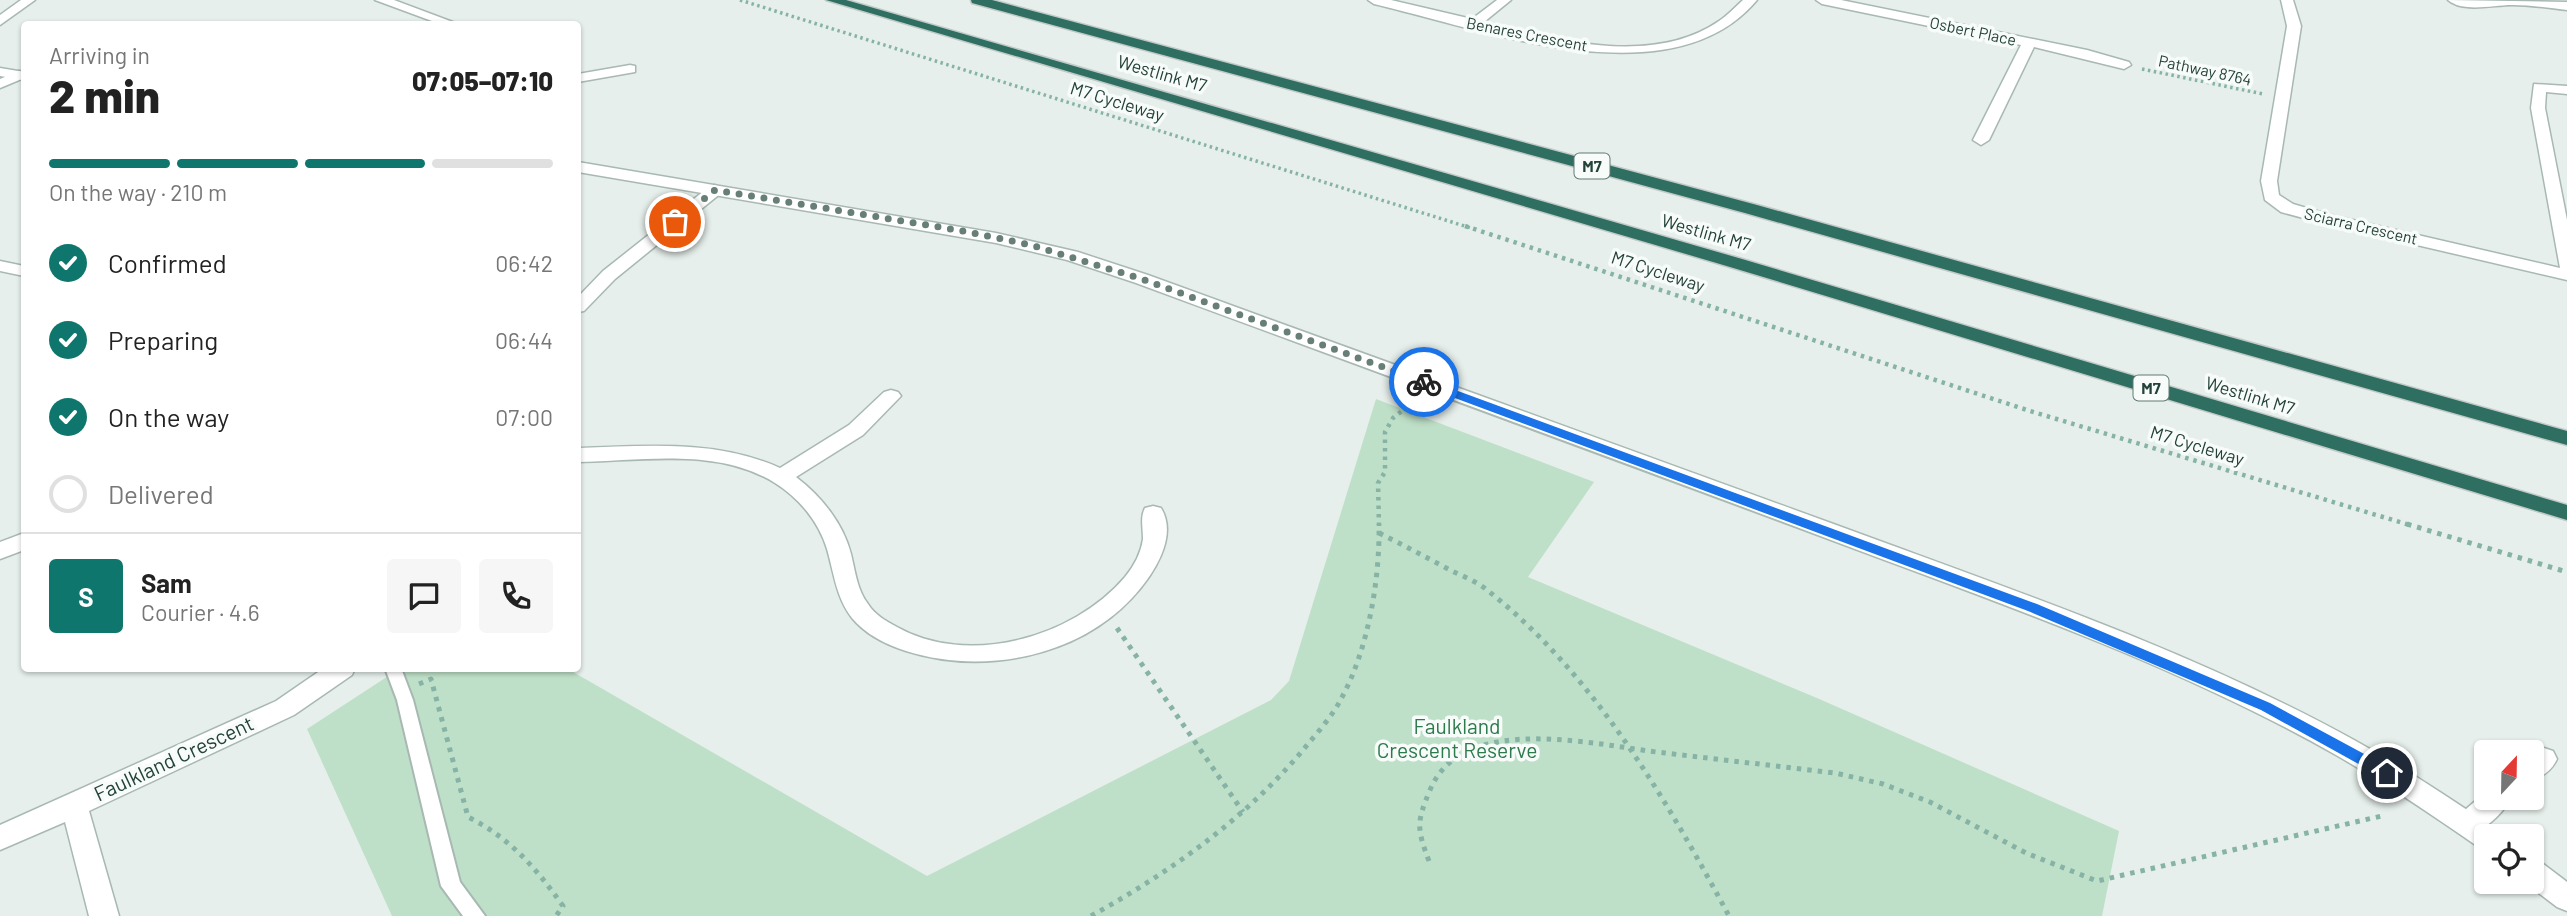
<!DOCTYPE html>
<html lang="en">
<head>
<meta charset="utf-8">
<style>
  body { margin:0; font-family:Barlow,sans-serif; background:#f6f6f6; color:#222; height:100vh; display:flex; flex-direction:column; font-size:26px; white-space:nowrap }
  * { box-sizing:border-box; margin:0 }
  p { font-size:23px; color:#767676 }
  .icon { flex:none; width:38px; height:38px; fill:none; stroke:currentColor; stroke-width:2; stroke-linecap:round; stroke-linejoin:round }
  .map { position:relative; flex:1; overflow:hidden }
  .sheet { position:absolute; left:21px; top:21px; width:560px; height:651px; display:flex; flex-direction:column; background:#fff; border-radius:7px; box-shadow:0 2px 5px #0004 }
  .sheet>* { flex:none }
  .needle { width:46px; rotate:22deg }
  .tools { position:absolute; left:2474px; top:740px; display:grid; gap:14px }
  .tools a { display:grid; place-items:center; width:70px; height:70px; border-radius:7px; background:#fff; box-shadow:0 2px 5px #0004; font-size:35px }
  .pin { position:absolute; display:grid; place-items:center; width:60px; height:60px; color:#fff; margin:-30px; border:4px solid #fff; border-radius:50%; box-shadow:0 2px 7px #0007 }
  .courier { position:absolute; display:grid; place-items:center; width:70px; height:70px; margin:-35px; border:5px solid #1a73e8; border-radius:50%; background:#fff; color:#222; box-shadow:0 2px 9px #0007 }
  .head em { font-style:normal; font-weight:800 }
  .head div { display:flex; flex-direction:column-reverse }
  .head { display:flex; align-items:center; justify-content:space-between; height:119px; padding:0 28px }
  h1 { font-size:46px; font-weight:800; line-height:52px }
  .bar { display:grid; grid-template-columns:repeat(4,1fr); gap:10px 7px; align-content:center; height:84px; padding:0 28px }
  .bar i { height:9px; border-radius:5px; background:#e0e0e0 }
  .bar .selected { background:#0f766e }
  .bar p { grid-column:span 4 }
  .line { display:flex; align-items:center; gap:18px; padding:0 28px; border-top:2px solid #e0e0e0 }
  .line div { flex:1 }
  .round { display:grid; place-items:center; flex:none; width:74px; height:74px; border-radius:7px; background:#f6f6f6 }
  ol { padding:0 28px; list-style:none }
  li { display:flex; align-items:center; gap:21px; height:77px }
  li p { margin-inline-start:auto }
  li .icon { padding:7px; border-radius:50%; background:#0f766e; color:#fff; stroke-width:4 }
  li:last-child { color:#767676 }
  li i { width:38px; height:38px; border:4px solid #e0e0e0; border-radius:50% }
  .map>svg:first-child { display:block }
  .green { fill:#bfe0c8 }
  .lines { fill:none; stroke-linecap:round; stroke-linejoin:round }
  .service-casing { stroke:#a8b8b2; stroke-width:4 }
  .minor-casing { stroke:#a8b8b2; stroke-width:3 }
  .tertiary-casing { stroke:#a8b8b2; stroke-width:3 }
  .motorway-casing { stroke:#c2cac8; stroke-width:3 }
  .path-far2 { stroke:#86b3a5; stroke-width:3.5; stroke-dasharray:2.5 3.5; stroke-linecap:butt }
  .path-far1 { stroke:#86b3a5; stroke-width:4.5; stroke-dasharray:3.5 5; stroke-linecap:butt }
  .path { stroke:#86b3a5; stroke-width:5; stroke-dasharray:4.5 6; stroke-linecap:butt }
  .service { fill:#fff; fill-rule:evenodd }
  .minor { fill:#fff; fill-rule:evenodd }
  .tertiary { fill:#fff; fill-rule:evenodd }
  .motorway { fill:#2f6f62; fill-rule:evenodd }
  .route { fill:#1a73e8 }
  .done { stroke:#687f78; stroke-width:7; stroke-dasharray:0 12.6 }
  .labels { text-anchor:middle; stroke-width:7; stroke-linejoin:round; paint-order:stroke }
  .far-street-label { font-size:16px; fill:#24423a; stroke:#f7fbf9 }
  .shield { fill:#f7fbf9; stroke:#637a73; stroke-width:2 }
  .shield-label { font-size:16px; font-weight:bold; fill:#24423a }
  .street-label { font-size:18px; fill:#24423a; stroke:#f7fbf9 }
  .near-park-label { font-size:21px; fill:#2d7a4b; stroke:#f7fbf9 }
  .near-street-label { font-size:21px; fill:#24423a; stroke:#f7fbf9 }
</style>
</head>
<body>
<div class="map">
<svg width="2567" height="916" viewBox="0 0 2567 916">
  <rect width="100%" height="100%" fill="#e6efeb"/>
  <polygon class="green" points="1376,399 1594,482 1528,577 1817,698 2119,831 2102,916 392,916 307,729 399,669 568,669 927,876 1271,700 1289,681"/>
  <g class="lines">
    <g class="service-casing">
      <polygon id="service" points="385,668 401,668 413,700 460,882 485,916 463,916 441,886 397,700"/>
    </g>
    <g class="minor-casing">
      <g id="minor">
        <polygon points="21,0 35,0 0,25 0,15"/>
        <polygon points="375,0 394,0 458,24 440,24"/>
        <path d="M1368,0h23l81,19 25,-19h14l-27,22c72,18 168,45 235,-1 9,-6 16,-14 24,-21h14c-85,102 -275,29 -383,4z"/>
        <polygon points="1816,0 1841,0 2087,50 2129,62 2131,65 2124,69 2034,47 1989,140 1981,145 1973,140 2021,45 1822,4"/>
        <polygon points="2281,0 2293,0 2301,26 2277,181 2279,195 2293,204 2327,214 2560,268 2531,108 2534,84 2567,86 2567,94 2546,92 2545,108 2567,220 2567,280 2318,222 2281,212 2265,200 2261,181 2287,26"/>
        <polygon points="630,65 635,66 635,72 578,82 578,74"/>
        <polygon points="19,71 24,72 24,78 0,88 0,79"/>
        <polygon points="715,185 723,190 721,193 615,279 584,311 578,312 578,297 603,271 709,187"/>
        <polygon points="0,261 24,266 24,276 0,271"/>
        <path d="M891,390l7,2 3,4 -38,39 -67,42c25,19 47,46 55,77 4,16 6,36 17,50 7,11 18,17 29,23 71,40 176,11 228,-50 9,-11 16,-24 18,-38 0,-11 -3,-22 2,-31l8,-2 8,2c18,29 -9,69 -29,90 -56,60 -150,77 -226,53 -19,-6 -41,-17 -54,-33 -16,-21 -18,-45 -25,-69 -8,-27 -28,-51 -52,-66 -58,-36 -133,-22 -197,-21v-14c68,-2 138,-9 202,20l69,-43 35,-33z"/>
        <polygon points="24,533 24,550 0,559 0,542"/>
        <polygon points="324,668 355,668 352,675 294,715 89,811 119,916 89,916 65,822 0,850 0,825 276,701"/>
        <path d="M2544,748l9,3 4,8c-5,11 -13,17 -25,21v-27z"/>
        <path d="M2487,791v7h24c-9,17 -33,41 -53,34l-4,-8 4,-8z"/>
      </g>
    </g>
    <g class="tertiary-casing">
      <g id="tertiary">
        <path d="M2448,0l119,2v8c-18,-2 -37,-5 -55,-5 -19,0 -49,8 -64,-5z"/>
        <polygon points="0,68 24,72 24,80 0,76"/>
        <path d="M578,162l418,71 82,19 70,23c230,84 461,167 691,251 173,64 352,124 515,214 49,27 96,58 143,90l3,6h-13v14l-10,-4c-46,-32 -92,-63 -141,-91 -162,-92 -340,-153 -513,-218 -228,-86 -458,-169 -687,-254l-69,-23 -71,-17 -418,-71z"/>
        <polygon points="2532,860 2542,863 2567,882 2567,911 2557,907 2524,882 2532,882"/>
      </g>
    </g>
    <g class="motorway-casing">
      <g id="motorway">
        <polygon points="826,0 846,0 1742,259 2567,505 2567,520 1730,267"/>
        <polygon points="971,0 992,0 1757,205 2567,431 2567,445 1745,213 972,3"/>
      </g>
    </g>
    <g class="path-far2">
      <polyline points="740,0 1471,228"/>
      <polyline points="2142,69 2263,94"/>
    </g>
    <g class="path-far1">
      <polyline points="1465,226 2030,411 2413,526"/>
      <polyline points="1379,526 1378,483 1385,472 1385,432 1393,418 1411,404"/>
    </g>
    <g class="path">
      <polyline points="2407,524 2567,572"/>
      <path d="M1379,533c24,12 47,24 71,37 12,6 26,11 37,20 107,84 179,209 242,326"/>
      <polyline points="1117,628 1243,812"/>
      <path d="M419,684l12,-5 37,138c42,21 68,51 95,89l-7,10"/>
      <path d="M1429,861c-12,-32 -13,-38 1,-71 33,-80 169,-44 235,-37 57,7 113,13 170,20l48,11 47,18 96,51 71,28 289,-66"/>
      <path d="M1091,916c79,-44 153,-96 212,-166 13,-16 29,-33 38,-51 27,-49 39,-119 38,-175"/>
    </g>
    <use href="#service" class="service"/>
    <use href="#minor" class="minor"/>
    <use href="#tertiary" class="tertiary"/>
    <use href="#motorway" class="motorway"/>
  </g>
  <polygon class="route" points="1420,380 1428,380 2037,604 2270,703 2392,769 2394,773 2392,777 2382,777 2261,710 2028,611 1420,385"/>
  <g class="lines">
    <polyline class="done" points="675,222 715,190 963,231 1031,245 1142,279 1424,382"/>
  </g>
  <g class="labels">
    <g class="far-street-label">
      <text transform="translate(1973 31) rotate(12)" y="6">Osbert Place</text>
      <text transform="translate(1527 34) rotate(11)" y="6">Benares Crescent</text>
      <text transform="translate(2205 70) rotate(12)" y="6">Pathway 8764</text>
      <text transform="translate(2361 226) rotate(13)" y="6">Sciarra Crescent</text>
    </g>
    <g class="shield">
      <rect x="1574.5" y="153.5" width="35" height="25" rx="5"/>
      <rect x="2133.5" y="375.5" width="35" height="25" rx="5"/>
    </g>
    <g class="shield-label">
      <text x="1592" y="172">M7</text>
      <text x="2151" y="394">M7</text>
    </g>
    <g class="street-label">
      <text transform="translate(1162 74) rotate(16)" y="6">Westlink M7</text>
      <text transform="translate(1117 102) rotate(17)" y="6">M7 Cycleway</text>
      <text transform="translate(1706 233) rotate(16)" y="6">Westlink M7</text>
      <text transform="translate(1658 272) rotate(18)" y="6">M7 Cycleway</text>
      <text transform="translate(2250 396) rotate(17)" y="6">Westlink M7</text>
      <text transform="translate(2197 446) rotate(17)" y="6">M7 Cycleway</text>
    </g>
    <g class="near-park-label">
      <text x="1457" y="734">Faulkland<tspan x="1457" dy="24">Crescent Reserve</tspan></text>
    </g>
    <g class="near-street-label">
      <text transform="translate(174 759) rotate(-25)" y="7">Faulkland Crescent</text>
    </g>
  </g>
</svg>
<div class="tools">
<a><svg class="needle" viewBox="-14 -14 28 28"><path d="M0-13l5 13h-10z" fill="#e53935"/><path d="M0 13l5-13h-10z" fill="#767676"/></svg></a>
<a><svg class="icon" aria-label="locate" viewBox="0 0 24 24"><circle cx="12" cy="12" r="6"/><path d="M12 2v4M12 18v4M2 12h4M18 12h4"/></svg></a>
</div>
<div class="pin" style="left:675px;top:222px;background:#ea580c"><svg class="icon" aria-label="bag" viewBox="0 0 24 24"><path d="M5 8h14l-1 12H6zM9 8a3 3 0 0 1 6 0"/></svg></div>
<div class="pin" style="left:2387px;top:773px;background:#1f2937"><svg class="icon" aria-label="home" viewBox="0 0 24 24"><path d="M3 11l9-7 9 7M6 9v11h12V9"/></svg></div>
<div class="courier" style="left:1424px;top:382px"><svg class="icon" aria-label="bike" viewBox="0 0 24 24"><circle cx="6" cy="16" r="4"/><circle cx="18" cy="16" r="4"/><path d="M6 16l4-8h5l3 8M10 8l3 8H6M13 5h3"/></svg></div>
<section class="sheet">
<div class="head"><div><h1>2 min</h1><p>Arriving in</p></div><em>07:05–07:10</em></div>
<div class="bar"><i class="selected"></i><i class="selected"></i><i class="selected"></i><i></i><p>On the way · 210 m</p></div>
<ol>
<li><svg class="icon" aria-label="check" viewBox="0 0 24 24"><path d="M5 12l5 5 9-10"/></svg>Confirmed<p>06:42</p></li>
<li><svg class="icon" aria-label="check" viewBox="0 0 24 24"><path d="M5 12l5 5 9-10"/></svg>Preparing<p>06:44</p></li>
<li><svg class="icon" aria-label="check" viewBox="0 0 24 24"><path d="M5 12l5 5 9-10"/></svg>On the way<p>07:00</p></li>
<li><i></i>Delivered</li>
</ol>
<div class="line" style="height:126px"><b class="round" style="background:#0f766e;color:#fff">S</b><div><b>Sam</b><p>Courier · 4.6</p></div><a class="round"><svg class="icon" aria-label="chat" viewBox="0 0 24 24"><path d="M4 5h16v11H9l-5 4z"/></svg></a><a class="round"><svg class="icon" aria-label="phone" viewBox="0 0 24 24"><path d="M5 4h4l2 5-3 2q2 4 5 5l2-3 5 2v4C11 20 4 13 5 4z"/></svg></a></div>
</section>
</div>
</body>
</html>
